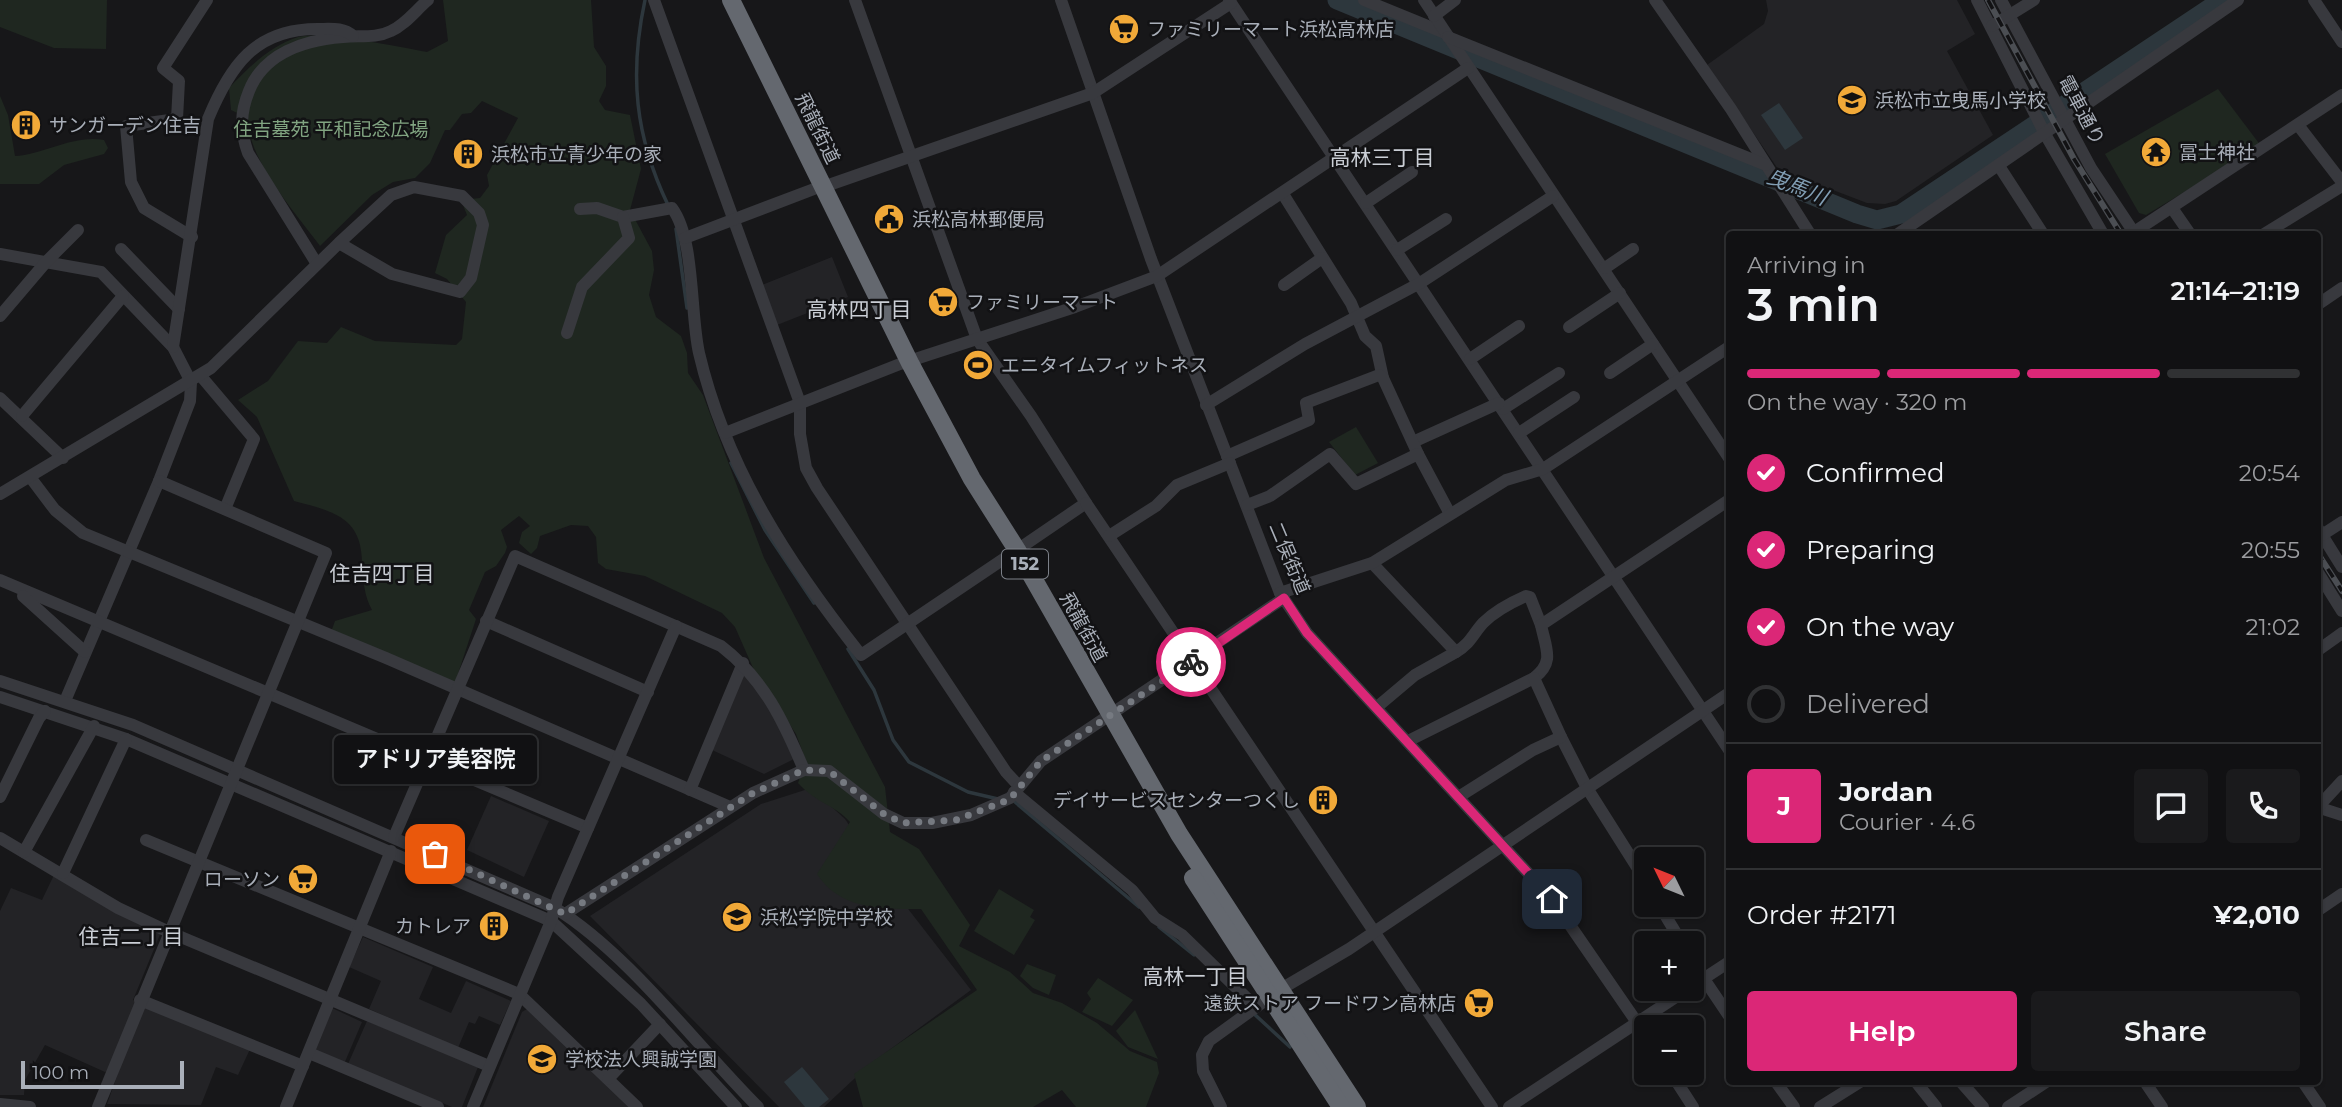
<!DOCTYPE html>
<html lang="en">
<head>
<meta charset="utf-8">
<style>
  body { margin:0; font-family:Montserrat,"Noto Sans JP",sans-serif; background:#1a1a1c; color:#f1f3f6; height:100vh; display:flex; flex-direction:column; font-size:26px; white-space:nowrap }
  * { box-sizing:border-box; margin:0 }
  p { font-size:23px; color:#9c9da0 }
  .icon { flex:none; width:38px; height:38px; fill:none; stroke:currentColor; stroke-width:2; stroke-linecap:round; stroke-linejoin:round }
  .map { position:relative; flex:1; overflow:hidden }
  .panel { position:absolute; left:1726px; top:231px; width:595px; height:854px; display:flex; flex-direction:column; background:#111113; border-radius:7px; box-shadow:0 2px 5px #0004,0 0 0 2px #303133 }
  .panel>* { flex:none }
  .needle { width:46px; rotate:313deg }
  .fabs { position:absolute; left:1634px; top:847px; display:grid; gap:14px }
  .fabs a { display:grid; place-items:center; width:70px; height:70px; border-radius:7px; background:#111113; box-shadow:0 2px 5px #0004,0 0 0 2px #303133; font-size:35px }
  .scale { position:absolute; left:21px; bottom:18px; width:163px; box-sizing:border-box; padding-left:7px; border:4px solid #a9afb9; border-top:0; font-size:19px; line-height:24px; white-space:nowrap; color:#a9afb9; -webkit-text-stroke:5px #121214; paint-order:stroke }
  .pin { position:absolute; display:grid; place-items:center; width:60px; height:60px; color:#fff; margin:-30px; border-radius:14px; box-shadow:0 4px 10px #0006 }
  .courier { position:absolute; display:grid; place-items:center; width:70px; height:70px; margin:-35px; border:5px solid #db2777; border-radius:50%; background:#fff; color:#222; box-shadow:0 2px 9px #0007 }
  .bubble { position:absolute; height:49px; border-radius:7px; background:#111113; box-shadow:0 2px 5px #0004,0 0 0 2px #303133; font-size:23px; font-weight:600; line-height:49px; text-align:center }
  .overview em { font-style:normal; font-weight:600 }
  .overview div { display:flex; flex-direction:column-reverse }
  .overview { display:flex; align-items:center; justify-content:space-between; height:119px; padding:0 21px }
  h1 { font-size:46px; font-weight:600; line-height:52px }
  .bar { display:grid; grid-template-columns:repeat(4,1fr); gap:10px 7px; align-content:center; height:84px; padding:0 21px }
  .bar i { height:9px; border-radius:5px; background:#303133 }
  .bar .current { background:#db2777 }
  .bar p { grid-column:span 4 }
  .line { display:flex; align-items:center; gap:18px; padding:0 21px; border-top:2px solid #303133 }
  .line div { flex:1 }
  .round { display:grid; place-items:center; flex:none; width:74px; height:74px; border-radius:7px; background:#1a1a1c }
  ol { padding:0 21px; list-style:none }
  li { display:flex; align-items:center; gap:21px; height:77px }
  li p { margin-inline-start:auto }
  li .icon { padding:7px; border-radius:50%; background:#db2777; color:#fff; stroke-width:4 }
  li:last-child { color:#9c9da0 }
  li i { width:38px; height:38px; border:4px solid #303133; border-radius:50% }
  .cta { display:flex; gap:14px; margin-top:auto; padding:14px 21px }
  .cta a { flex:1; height:80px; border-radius:7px; background:#db2777; color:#fff; font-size:28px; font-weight:600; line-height:80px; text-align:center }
  .cta a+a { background:#1a1a1c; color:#f1f3f6 }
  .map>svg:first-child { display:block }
  .built { fill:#232326 }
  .green { fill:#1f2720 }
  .water { fill:#2d373d }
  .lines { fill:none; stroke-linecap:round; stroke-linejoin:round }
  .stream { stroke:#2d373d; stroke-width:3.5 }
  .river { stroke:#2d373d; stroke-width:19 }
  .minor { stroke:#38393e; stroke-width:12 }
  .highway { stroke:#64686f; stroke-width:18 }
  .rail-casing { stroke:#4b4e53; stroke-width:6 }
  .rail { stroke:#121214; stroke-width:3.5; stroke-dasharray:10; stroke-linecap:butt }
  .done { stroke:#767a81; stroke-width:7; stroke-dasharray:0 12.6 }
  .route { stroke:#db2777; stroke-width:9 }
  .labels { text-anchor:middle; stroke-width:5; stroke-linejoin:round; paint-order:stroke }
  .shield { fill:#121214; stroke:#7c8088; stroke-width:2 }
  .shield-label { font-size:18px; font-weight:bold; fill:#a9afb9 }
  .poi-label { font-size:19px; fill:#a9afb9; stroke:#121214; text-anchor:start }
  .street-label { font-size:19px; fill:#a9afb9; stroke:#121214 }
  .park-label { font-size:19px; fill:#81a481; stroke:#121214 }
  .neighbourhood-label { font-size:21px; fill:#caced5; stroke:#121214 }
  .water-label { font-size:21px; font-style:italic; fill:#819eb4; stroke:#121214 }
</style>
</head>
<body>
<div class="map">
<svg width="2342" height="1107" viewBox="0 0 2342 1107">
  <rect width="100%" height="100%" fill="#171719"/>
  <g class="built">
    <polygon points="1766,0 1957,0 1975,34 1947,51 1993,135 1896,201 1885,204 1867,203 1778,169 1707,65 1764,24 1768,11"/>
    <polygon points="832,257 848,297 777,325 762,285"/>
    <polygon points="745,670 763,692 794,759 764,774 712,750"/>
    <polygon points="811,788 845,819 888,883 971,990 869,1065 824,1107 779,1107 590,916 761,804"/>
    <polygon points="491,796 549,821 524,877 467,850"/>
    <polygon points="54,875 161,932 133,1000 251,1047 238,1075 216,1067 201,1105 107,1104 120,1068 105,1072 45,1045 25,1080 24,1095 0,1095 0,911 11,888 42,900"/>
    <polygon points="363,937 433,967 419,999 451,1013 466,981 511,1001 500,1025 479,1016 475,1024 469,1022 458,1048 369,1009 381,981 349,967"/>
    <polygon points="332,1008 362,1022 344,1064 314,1051"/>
    <polygon points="527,1009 631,1107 483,1107 522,1012"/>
    <polygon points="367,1021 478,1067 462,1107 452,1107 348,1064"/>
  </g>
  <g class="green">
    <polygon points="0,0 107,0 106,49 54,48 0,27"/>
    <path d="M443,0h148l3,47 12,19v20l-7,15 6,9 25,5 11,54 -11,41 22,41 2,19 -5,25 7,22 25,19 6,17 1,20 15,22 61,163 121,229 5,45 29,17 51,76 -11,21 51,26 23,21 29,10 35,20 33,28 27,11 2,11 -13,34h-70l-14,-17 -29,17h-170l-9,-33 123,-84 -56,-81c-39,0 -81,1 -104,-35l33,-52c-15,-17 -34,-19 -52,-39l8,-22 -10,-27 -42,-64 -19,-43 -13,-14 -77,-37 -39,-7 -8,-6 -2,-26 -8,-11 -17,-1 -31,11 -3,12 -6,6 -12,-11 3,-11 8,-6 -11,-10 -18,14 6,17 -2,6 -9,13 -11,6 -16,38 7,9 -22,67 -123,-54 4,-11 37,-11c-8,-14 -9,-31 -10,-47 0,-47 -31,-52 -68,-62l-37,-84 -19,-17 30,-19 30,-40 29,2 14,-16 34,14 81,4 6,-6 4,-37 -19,-23 -12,-6 11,-38 21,-20 -6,-15 19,-2 9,-12 -2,-11 31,-57 -36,-17 -11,12 -9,1 -12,16h-5l-15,33 -15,15 -22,4 -21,13 -52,51c-25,-34 -72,-85 -72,-128l-17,-8 -2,-22c19,-20 41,-42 69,-51 21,-6 105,10 129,15l21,-11z"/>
    <polygon points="2218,89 2261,146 2146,215 2139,213 2105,154"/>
    <path d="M0,96l8,19 7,41c29,-2 60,-22 89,-16l4,8 -4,6 -40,11 -25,19h-39z"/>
    <polygon points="1356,427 1378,463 1355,475 1329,442"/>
    <polygon points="999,889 1034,910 1030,917 1035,920 1014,955 974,931"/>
    <polygon points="1027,964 1056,975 1049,995 1033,988 1020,976"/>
    <polygon points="1098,978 1133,1000 1112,1026 1082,1012 1091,999 1087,993"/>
    <polygon points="1135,1010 1158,1059 1128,1047 1116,1031"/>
  </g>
  <g class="water">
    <polygon points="1779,103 1803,138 1785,150 1761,115"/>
    <polygon points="802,1067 829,1099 819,1107 805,1107 784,1082"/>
  </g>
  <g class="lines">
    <g class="stream">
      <path d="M645,0c-16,75 -10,136 23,205"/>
      <polyline points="676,229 687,308"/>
      <polyline points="731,463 765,530 814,603"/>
      <polyline points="848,649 874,690 893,740 909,762 968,792 998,799"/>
      <polyline points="1015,802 1139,907"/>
      <polyline points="1159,927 1194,955"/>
      <polyline points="1252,1012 1290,1047"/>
    </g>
    <polyline class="river" points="1337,0 1857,214 1877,220 1901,214 2222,0"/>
    <g class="minor">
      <polyline points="654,0 800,403 800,434 806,468 817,488 1006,772 1018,785"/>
      <polyline points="855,0 977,339 1031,416 1086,503 1017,550"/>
      <polyline points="1061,0 1151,259 1280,593 1307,633 1552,899 1647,1037"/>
      <polyline points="1229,0 1729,750"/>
      <polyline points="1364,0 1445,33"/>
      <polyline points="1424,0 1729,458"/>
      <polyline points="1655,0 1731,109 1810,234"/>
      <polyline points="1977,0 2045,134 2103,234"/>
      <polyline points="2001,0 2091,168 2135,234"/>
      <polyline points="2314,0 2342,42"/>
      <polyline points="1434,16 1455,0"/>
      <polyline points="1992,26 2034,0"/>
      <polyline points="1448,37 1766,165"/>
      <polyline points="2298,125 2342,182"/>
      <polyline points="1999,166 2043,234"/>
      <polyline points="823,187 1093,93 1231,3"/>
      <polyline points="1283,194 1351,303 1365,336 1376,346 1383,378"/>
      <polyline points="1366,203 1412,172"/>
      <polyline points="2172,208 2190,234"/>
      <path d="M580,209l17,-1 26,9 49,-9c23,31 18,105 27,145 27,115 90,211 162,302l147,-99"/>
      <polyline points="1898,234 2238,0"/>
      <polyline points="2131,234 2342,95"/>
      <polyline points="2264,234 2342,186"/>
      <polyline points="192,237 144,208 131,182 126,126 177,119 179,81 163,68 207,0"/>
      <polyline points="685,238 814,189"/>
      <polyline points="121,249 179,309"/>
      <polyline points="1397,250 1446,219"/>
      <polyline points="0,254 101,272 173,347 191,382 190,401 159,481 65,701"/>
      <path d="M317,264l-69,-111c-8,-22 -8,-40 1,-62 15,-38 56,-51 94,-54 16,-2 32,2 48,-6 14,-6 25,-21 37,-31"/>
      <polyline points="1605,268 1633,249"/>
      <polyline points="1284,285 1322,258"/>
      <polyline points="2317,305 2342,288"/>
      <polyline points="0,316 46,262 78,230"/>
      <polyline points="1569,327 1620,293"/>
      <polyline points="567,333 582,287 629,238 623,217"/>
      <path d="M173,347l35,-228c22,-53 47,-90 109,-90 14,0 26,-2 36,7"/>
      <polyline points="1470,359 1519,326"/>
      <polyline points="1610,373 1653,344"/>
      <polyline points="200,375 254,439 225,509"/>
      <polyline points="0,398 63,458"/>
      <polyline points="1206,405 1305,344 1420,283 1553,196"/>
      <polyline points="1503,409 1559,373"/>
      <polyline points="22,416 123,296"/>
      <polyline points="725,433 900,364 1075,307 1157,276 1468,68"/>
      <polyline points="1519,433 1574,397"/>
      <polyline points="1413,442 1499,403"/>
      <polyline points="1227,456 1309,420 1306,403 1379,375 1383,378 1418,454"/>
      <polyline points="30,477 55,510 83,533 386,658 730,807"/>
      <polyline points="0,494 211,368 339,243 392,274 460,292 471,278 483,225 479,213 462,196 414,187 391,195 339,243"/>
      <polyline points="1086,503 1492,1107"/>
      <polyline points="1247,505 1270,496 1330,454 1356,484 1418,454 1450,514"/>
      <polyline points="2317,527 2342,567"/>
      <polyline points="2322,535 2342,522"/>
      <polyline points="1109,536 1156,506 1177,485 1230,463"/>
      <path d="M1372,563l84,89c14,-8 17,-18 27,-29 12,-12 27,-20 43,-27l4,1 11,28"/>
      <polyline points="2317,571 2342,611"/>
      <polyline points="0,580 588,828"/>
      <polyline points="1280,593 1372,563 1506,480 1543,469 1729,347"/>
      <polyline points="23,596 85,652"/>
      <polyline points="486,621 648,692"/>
      <polyline points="2317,651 2342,633"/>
      <path d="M0,681l133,44 422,183c74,46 140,136 203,199"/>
      <polyline points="0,697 126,739 551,921 641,1004 736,1107"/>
      <polyline points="1377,707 1415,675 1456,652"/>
      <polyline points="1561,737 1587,788 1647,883"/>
      <path d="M1408,741l126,-63c21,-16 12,-29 7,-53l188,-125"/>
      <polyline points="804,770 829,771 884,814 903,823 932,823 971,815 1010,798 1041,761 1284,598"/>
      <polyline points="690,790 743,663"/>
      <polyline points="1014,792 1132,890 1155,918 1182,935 1256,1007"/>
      <polyline points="1460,796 1533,750 1561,737 1534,678"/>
      <polyline points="0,797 39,718 45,711"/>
      <polyline points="2317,807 2342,815"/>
      <polyline points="2318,807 2342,781"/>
      <path d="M394,837l121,-281 206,90c43,33 63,76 83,124"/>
      <polyline points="0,838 118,908 169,932 489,1066"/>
      <polyline points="146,840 519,994 637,1107"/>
      <polyline points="24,852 94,726"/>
      <polyline points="63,873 126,739"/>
      <polyline points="1659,905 1682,943"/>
      <polyline points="2317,911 2342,894"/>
      <polyline points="565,914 753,793 804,770"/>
      <polyline points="1692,961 1729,1016"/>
      <polyline points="1697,983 1729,962"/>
      <polyline points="140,1000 303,1066"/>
      <polyline points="309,1053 438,1107"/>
      <polyline points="1671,1073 1693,1107"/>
      <polyline points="608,1079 660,1024"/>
      <polyline points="1776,1082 1794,1107"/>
      <polyline points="1916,1082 1936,1107"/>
      <polyline points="1961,1082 1983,1107"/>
      <polyline points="2145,1082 2162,1107"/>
      <polyline points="2303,1082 2320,1107"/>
      <polyline points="0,1104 30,1107"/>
      <polyline points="98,1107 326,553 159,481"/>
      <polyline points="286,1107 391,851"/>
      <polyline points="473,1107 551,921 558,897 676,626"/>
      <polyline points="1221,1107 1203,1071 1202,1055 1209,1041 1281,989 1349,949 1729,693"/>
      <polyline points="1509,1107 1688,989"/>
      <polyline points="1820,1107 1860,1082"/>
      <polyline points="2008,1107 2046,1082"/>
    </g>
    <g class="highway">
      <polyline points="731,0 910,363 972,479 1017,550 1179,834 1357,1107"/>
      <polyline points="1193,878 1341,1107"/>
    </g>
    <g class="rail-casing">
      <g id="rail">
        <polyline points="1988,0 2074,159 2121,234"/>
        <polyline points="2317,552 2342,591"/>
      </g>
    </g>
    <use href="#rail" class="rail"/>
  </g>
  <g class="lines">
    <polyline class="done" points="435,854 565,914 753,793 804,770 829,771 884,814 903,823 956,820 998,804 1010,799 1041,761 1191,662"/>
    <polyline class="route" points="1191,662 1284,598 1307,633 1552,899"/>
  </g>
  <defs>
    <g id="supermarket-disc" transform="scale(1.575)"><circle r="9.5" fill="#f1a938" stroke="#121214"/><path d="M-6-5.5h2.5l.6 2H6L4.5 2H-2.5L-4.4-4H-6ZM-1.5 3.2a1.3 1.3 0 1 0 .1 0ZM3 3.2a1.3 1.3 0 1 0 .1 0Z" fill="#111"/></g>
    <g id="school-disc" transform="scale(1.575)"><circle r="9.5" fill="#f1a938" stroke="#121214"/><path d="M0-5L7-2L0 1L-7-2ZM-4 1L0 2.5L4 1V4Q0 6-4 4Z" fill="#111"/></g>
    <g id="building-disc" transform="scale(1.575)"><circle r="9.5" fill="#f1a938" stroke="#121214"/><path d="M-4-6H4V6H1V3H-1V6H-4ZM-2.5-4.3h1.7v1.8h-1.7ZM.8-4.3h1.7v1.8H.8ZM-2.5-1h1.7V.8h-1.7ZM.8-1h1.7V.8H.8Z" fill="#111"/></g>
    <g id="temple-disc" transform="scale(1.575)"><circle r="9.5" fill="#f1a938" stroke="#121214"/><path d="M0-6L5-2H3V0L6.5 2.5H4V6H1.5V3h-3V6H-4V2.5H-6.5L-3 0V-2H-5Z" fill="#111"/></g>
    <g id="civic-disc" transform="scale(1.575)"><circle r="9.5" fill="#f1a938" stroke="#121214"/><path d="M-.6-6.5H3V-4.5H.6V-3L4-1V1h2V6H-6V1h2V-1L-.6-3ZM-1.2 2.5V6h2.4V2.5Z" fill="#111"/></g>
    <g id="stadium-disc" transform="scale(1.575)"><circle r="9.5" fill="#f1a938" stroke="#121214"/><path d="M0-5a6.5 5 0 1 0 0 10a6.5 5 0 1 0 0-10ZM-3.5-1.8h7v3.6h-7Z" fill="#111"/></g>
    <g id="university-disc" transform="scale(1.575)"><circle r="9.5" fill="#f1a938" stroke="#121214"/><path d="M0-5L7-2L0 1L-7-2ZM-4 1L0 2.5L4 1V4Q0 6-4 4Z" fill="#111"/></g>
  </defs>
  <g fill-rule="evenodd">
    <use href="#supermarket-disc" x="1124" y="29"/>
    <use href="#school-disc" x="1852" y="100"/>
    <use href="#building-disc" x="26" y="125"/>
    <use href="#temple-disc" x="2156" y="152"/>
    <use href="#building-disc" x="468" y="154"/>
    <use href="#civic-disc" x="889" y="219"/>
    <use href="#supermarket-disc" x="943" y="302"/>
    <use href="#stadium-disc" x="978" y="365"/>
    <use href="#building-disc" x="1323" y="800"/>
    <use href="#supermarket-disc" x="303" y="879"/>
    <use href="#school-disc" x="737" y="917"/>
    <use href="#building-disc" x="494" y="926"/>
    <use href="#supermarket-disc" x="1479" y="1003"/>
    <use href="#university-disc" x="542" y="1059"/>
  </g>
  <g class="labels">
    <rect class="shield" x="1002" y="549.5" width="46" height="29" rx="5"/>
    <g class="shield-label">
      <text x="1025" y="570">152</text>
    </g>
    <g class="poi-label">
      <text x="1147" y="36">ファミリーマート浜松高林店</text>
      <text x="1875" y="107">浜松市立曳馬小学校</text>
      <text x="49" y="132">サンガーデン住吉</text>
      <text x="2179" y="159">冨士神社</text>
      <text x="491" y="161">浜松市立青少年の家</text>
      <text x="912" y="226">浜松高林郵便局</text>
      <text x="966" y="309">ファミリーマート</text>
      <text x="1001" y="372">エニタイムフィットネス</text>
      <text x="1300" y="807" text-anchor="end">デイサービスセンターつくし</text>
      <text x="280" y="886" text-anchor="end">ローソン</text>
      <text x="760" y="924">浜松学院中学校</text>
      <text x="471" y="933" text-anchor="end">カトレア</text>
      <text x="1456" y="1010" text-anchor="end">遠鉄ストア フードワン高林店</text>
      <text x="565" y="1066">学校法人興誠学園</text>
    </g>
    <g class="street-label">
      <text transform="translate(2082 110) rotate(62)" y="7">電車通り</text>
      <text transform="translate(818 128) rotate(64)" y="7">飛龍街道</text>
      <text transform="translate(1290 558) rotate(67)" y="7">二俣街道</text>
      <text transform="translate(1084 627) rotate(61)" y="7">飛龍街道</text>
    </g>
    <g class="park-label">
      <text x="331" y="136">住吉墓苑 平和記念広場</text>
    </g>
    <g class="neighbourhood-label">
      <text x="1382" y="165">高林三丁目</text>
      <text x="859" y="317">高林四丁目</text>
      <text x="382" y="581">住吉四丁目</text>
      <text x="131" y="944">住吉二丁目</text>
      <text x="1195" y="984">高林一丁目</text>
    </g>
    <g class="water-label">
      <text transform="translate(1797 187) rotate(22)" y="7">曳馬川</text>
    </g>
  </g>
</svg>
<div class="fabs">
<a><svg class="needle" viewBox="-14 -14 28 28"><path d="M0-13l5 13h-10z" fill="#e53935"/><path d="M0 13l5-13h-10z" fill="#9c9da0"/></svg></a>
<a>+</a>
<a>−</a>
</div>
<div class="scale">100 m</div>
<div class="pin" style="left:435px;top:854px;background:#ea580c"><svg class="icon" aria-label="bag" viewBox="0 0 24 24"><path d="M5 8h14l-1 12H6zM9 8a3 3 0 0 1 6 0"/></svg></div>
<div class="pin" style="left:1552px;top:899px;background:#1f2937"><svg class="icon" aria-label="home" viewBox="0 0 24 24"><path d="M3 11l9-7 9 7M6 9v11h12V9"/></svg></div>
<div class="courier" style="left:1191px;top:662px"><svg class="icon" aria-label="bike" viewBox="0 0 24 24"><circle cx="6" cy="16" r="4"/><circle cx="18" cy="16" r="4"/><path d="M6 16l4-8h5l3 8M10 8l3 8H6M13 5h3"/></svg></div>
<div class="bubble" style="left:334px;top:735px;width:203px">アドリア美容院</div>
<section class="panel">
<div class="overview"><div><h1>3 min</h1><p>Arriving in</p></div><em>21:14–21:19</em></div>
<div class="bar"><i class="current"></i><i class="current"></i><i class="current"></i><i></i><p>On the way · 320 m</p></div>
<ol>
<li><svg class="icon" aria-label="check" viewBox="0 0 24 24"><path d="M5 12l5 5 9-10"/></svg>Confirmed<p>20:54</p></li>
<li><svg class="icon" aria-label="check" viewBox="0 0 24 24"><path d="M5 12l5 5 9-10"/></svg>Preparing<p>20:55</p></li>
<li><svg class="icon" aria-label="check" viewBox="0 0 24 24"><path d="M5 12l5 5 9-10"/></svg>On the way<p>21:02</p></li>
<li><i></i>Delivered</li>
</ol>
<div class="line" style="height:126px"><b class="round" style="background:#db2777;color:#fff">J</b><div><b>Jordan</b><p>Courier · 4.6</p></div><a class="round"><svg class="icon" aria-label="chat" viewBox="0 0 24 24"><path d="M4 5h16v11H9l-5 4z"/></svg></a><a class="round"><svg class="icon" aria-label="phone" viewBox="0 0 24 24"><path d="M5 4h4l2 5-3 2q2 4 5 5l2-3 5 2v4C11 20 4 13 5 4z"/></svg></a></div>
<div class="line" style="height:91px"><div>Order #2171</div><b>¥2,010</b></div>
<div class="cta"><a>Help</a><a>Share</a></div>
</section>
</div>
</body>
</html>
